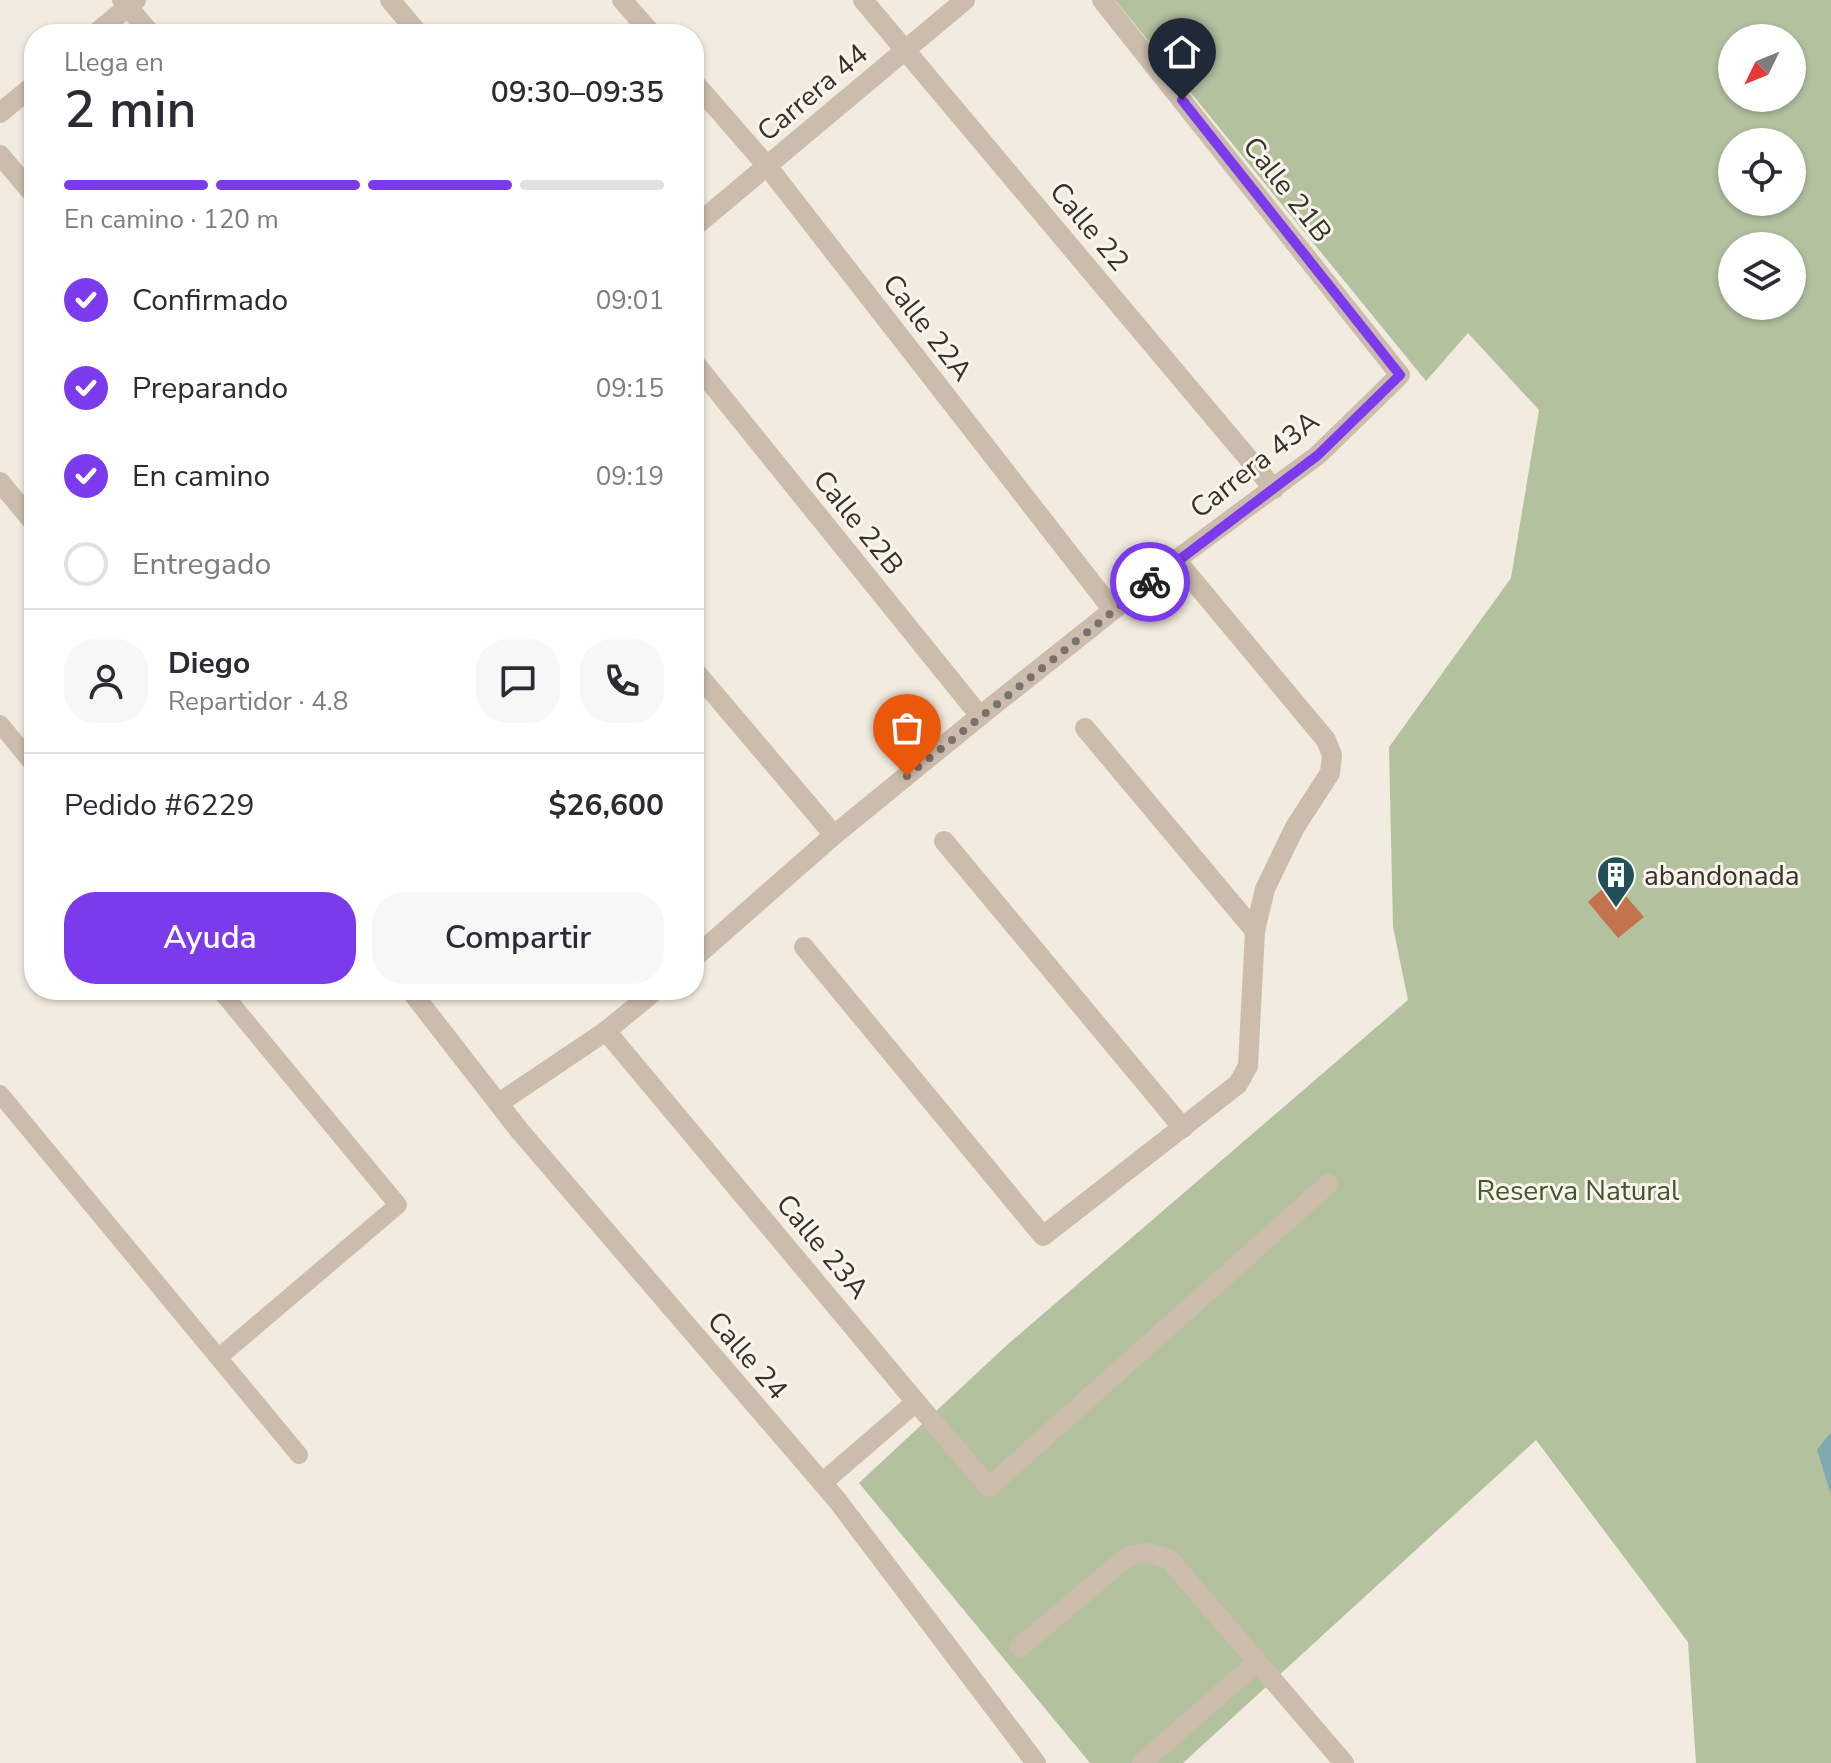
<!DOCTYPE html>
<html lang="es">
<head>
<meta charset="utf-8">
<style>
  body { margin:0; font-family:"Nunito Sans",sans-serif; background:#f7f7f7; color:#2b2b33; height:100vh; display:flex; flex-direction:column; font-size:30px; white-space:nowrap }
  * { box-sizing:border-box; margin:0 }
  p { font-size:26px; color:#7c7c81 }
  .icon { flex:none; width:44px; height:44px; fill:none; stroke:currentColor; stroke-width:2; stroke-linecap:round; stroke-linejoin:round }
  .map { position:relative; flex:1; overflow:hidden }
  .drawer { position:absolute; left:24px; top:24px; width:680px; height:976px; display:flex; flex-direction:column; background:#fff; border-radius:32px; box-shadow:0 2px 6px #0004 }
  .drawer>* { flex:none }
  .needle { width:52px; rotate:227deg }
  .tools { position:absolute; left:1718px; top:24px; display:grid; gap:16px }
  .tools a { display:grid; place-items:center; width:88px; height:88px; border-radius:50%; background:#fff; box-shadow:0 2px 6px #0004; font-size:40px }
  .pin { position:absolute; display:grid; place-items:center; width:68px; height:68px; color:#fff; margin:-82px -34px; border-radius:50% 50% 50% 0; rotate:-45deg; box-shadow:0 0 8px #0007 }
  .pin .icon { rotate:45deg }
  .courier { position:absolute; display:grid; place-items:center; width:80px; height:80px; margin:-40px; border:6px solid #7c3aed; border-radius:50%; background:#fff; color:#222; box-shadow:0 2px 10px #0007 }
  .head em { font-style:normal; font-weight:600 }
  .head div { display:flex; flex-direction:column-reverse }
  .head { display:flex; align-items:center; justify-content:space-between; height:136px; padding:0 40px }
  h1 { font-size:52px; font-weight:600; line-height:60px }
  .bar { display:grid; grid-template-columns:repeat(4,1fr); gap:12px 8px; align-content:center; height:96px; padding:0 40px }
  .bar i { height:10px; border-radius:6px; background:#e1e1e2 }
  .bar .selected { background:#7c3aed }
  .bar p { grid-column:span 4 }
  .line { display:flex; align-items:center; gap:20px; padding:0 40px; border-top:2px solid #e1e1e2 }
  .line div { flex:1 }
  .round { display:grid; place-items:center; flex:none; width:84px; height:84px; border-radius:32px; background:#f7f7f7 }
  ol { padding:0 40px; list-style:none }
  li { display:flex; align-items:center; gap:24px; height:88px }
  li p { margin-inline-start:auto }
  li .icon { padding:8px; border-radius:50%; background:#7c3aed; color:#fff; stroke-width:4 }
  li:last-child { color:#7c7c81 }
  li i { width:44px; height:44px; border:4px solid #e1e1e2; border-radius:50% }
  .primary-button { display:flex; gap:16px; margin-top:auto; padding:16px 40px }
  .primary-button a { flex:1; height:92px; border-radius:32px; background:#7c3aed; color:#fff; font-size:32px; font-weight:600; line-height:92px; text-align:center }
  .primary-button a+a { background:#f7f7f7; color:#2b2b33 }
  .map>svg:first-child { display:block }
  .green { fill:#b3c19f; fill-rule:evenodd }
  .water { fill:#7fa9af }
  .building { fill:#c3734d }
  .lines { fill:none; stroke-linecap:round; stroke-linejoin:round }
  .service { stroke:#cbbcab; stroke-width:18 }
  .minor { stroke:#cbbcab; stroke-width:20 }
  .done { stroke:#7a7169; stroke-width:8; stroke-dasharray:0 14.4 }
  .route { stroke:#7c3aed; stroke-width:10 }
  .labels { text-anchor:middle; stroke-width:6; stroke-linejoin:round; paint-order:stroke }
  .street-label { font-size:28px; fill:#39302a; stroke:#faf5ec }
  .poi-label { font-size:28px; fill:#39302a; stroke:#faf5ec; text-anchor:start }
  .park-label { font-size:28px; fill:#44562e; stroke:#faf5ec }
</style>
</head>
<body>
<div class="map">
<svg width="1831" height="1763" viewBox="0 0 1831 1763">
  <rect width="100%" height="100%" fill="#f2ebdf"/>
  <path class="green" d="M1115,0h716v1763h-135l-8,-121 -152,-202 -353,323h-93l-231,-280 148,-138 401,-345 -15,-73 -4,-180 122,-169 28,-168 -71,-77 -42,48zM1732,38h60v60h-60zM1732,142h60v60h-60zM1732,246h60v60h-60z"/>
  <polygon class="water" points="1831,1432 1831,1495 1817,1450"/>
  <polygon class="building" points="1612,880 1644,917 1618,938 1588,902"/>
  <g class="lines">
    <g class="service">
      <polyline points="0,724 34,765"/>
      <polyline points="0,1094 299,1455"/>
      <polyline points="219,1357 398,1205 220,990"/>
    </g>
    <g class="minor">
      <polyline points="122,0 151,34"/>
      <polyline points="390,0 419,34"/>
      <polyline points="622,0 652,34"/>
      <polyline points="863,0 1274,489"/>
      <polyline points="95,34 136,0"/>
      <polyline points="694,82 767,166 1113,610"/>
      <polyline points="0,113 34,85"/>
      <polyline points="0,155 34,195"/>
      <polyline points="694,227 965,0"/>
      <polyline points="694,362 980,716"/>
      <polyline points="0,482 34,523"/>
      <polyline points="694,670 834,835"/>
      <polyline points="1085,728 1255,931"/>
      <polyline points="944,841 1183,1128"/>
      <polyline points="804,947 1043,1236 1238,1084 1248,1066 1255,931 1265,889 1295,827 1330,773 1332,755 1326,740 1176,560"/>
      <polyline points="694,958 834,835 980,716 1176,560 1318,455 1400,375 1102,0"/>
      <polyline points="410,990 519,1130 837,1500 1036,1763"/>
      <polyline points="606,1031 916,1402 822,1483"/>
      <polyline points="499,1103 606,1031 656,990"/>
      <polyline points="916,1402 989,1487 1328,1184"/>
      <polyline points="1020,1647 1128,1556 1149,1553 1169,1559 1344,1763"/>
      <polyline points="1142,1763 1257,1662"/>
    </g>
  </g>
  <g class="lines">
    <polyline class="done" points="907,776 1150,582"/>
    <polyline class="route" points="1150,582 1318,455 1400,375 1182,100"/>
  </g>
  <defs>
    <g id="building-pin" transform="scale(2)"><path d="M0 17L-7.5 6A9.5 9.5 0 1 1 7.5 6Z" fill="#205159" stroke="#faf5ec"/><path d="M-4-6H4V6H1V3H-1V6H-4ZM-2.5-4.3h1.7v1.8h-1.7ZM.8-4.3h1.7v1.8H.8ZM-2.5-1h1.7V.8h-1.7ZM.8-1h1.7V.8H.8Z" fill="#fff"/></g>
  </defs>
  <g fill-rule="evenodd">
    <use href="#building-pin" x="1616" y="875"/>
  </g>
  <g class="labels">
    <g class="street-label">
      <text transform="translate(812 92) rotate(-40)" y="10">Carrera 44</text>
      <text transform="translate(1288 189) rotate(52)" y="10">Calle 21B</text>
      <text transform="translate(1090 226) rotate(50)" y="10">Calle 22</text>
      <text transform="translate(928 327) rotate(52)" y="10">Calle 22A</text>
      <text transform="translate(1254 464) rotate(-38)" y="10">Carrera 43A</text>
      <text transform="translate(859 522) rotate(51)" y="10">Calle 22B</text>
      <text transform="translate(823 1246) rotate(50)" y="10">Calle 23A</text>
      <text transform="translate(748 1355) rotate(49)" y="10">Calle 24</text>
    </g>
    <g class="poi-label">
      <text x="1644" y="885">abandonada</text>
    </g>
    <g class="park-label">
      <text x="1578" y="1200">Reserva Natural</text>
    </g>
  </g>
</svg>
<div class="tools">
<a><svg class="needle" viewBox="-14 -14 28 28"><path d="M0-13l5 13h-10z" fill="#e53935"/><path d="M0 13l5-13h-10z" fill="#7c7c81"/></svg></a>
<a><svg class="icon" aria-label="locate" viewBox="0 0 24 24"><circle cx="12" cy="12" r="6"/><path d="M12 2v4M12 18v4M2 12h4M18 12h4"/></svg></a>
<a><svg class="icon" aria-label="layers" viewBox="0 0 24 24"><path d="M12 4l9 5-9 5-9-5zM3 14l9 5 9-5"/></svg></a>
</div>
<div class="pin" style="left:907px;top:776px;background:#ea580c"><svg class="icon" aria-label="bag" viewBox="0 0 24 24"><path d="M5 8h14l-1 12H6zM9 8a3 3 0 0 1 6 0"/></svg></div>
<div class="pin" style="left:1182px;top:100px;background:#1f2937"><svg class="icon" aria-label="home" viewBox="0 0 24 24"><path d="M3 11l9-7 9 7M6 9v11h12V9"/></svg></div>
<div class="courier" style="left:1150px;top:582px"><svg class="icon" aria-label="bike" viewBox="0 0 24 24"><circle cx="6" cy="16" r="4"/><circle cx="18" cy="16" r="4"/><path d="M6 16l4-8h5l3 8M10 8l3 8H6M13 5h3"/></svg></div>
<section class="drawer">
<div class="head"><div><h1>2 min</h1><p>Llega en</p></div><em>09:30–09:35</em></div>
<div class="bar"><i class="selected"></i><i class="selected"></i><i class="selected"></i><i></i><p>En camino · 120 m</p></div>
<ol>
<li><svg class="icon" aria-label="check" viewBox="0 0 24 24"><path d="M5 12l5 5 9-10"/></svg>Confirmado<p>09:01</p></li>
<li><svg class="icon" aria-label="check" viewBox="0 0 24 24"><path d="M5 12l5 5 9-10"/></svg>Preparando<p>09:15</p></li>
<li><svg class="icon" aria-label="check" viewBox="0 0 24 24"><path d="M5 12l5 5 9-10"/></svg>En camino<p>09:19</p></li>
<li><i></i>Entregado</li>
</ol>
<div class="line" style="height:144px"><a class="round"><svg class="icon" aria-label="person" viewBox="0 0 24 24"><circle cx="12" cy="8" r="4"/><path d="M4 21q1-7 8-7t8 7"/></svg></a><div><b>Diego</b><p>Repartidor · 4.8</p></div><a class="round"><svg class="icon" aria-label="chat" viewBox="0 0 24 24"><path d="M4 5h16v11H9l-5 4z"/></svg></a><a class="round"><svg class="icon" aria-label="phone" viewBox="0 0 24 24"><path d="M5 4h4l2 5-3 2q2 4 5 5l2-3 5 2v4C11 20 4 13 5 4z"/></svg></a></div>
<div class="line" style="height:104px"><div>Pedido #6229</div><b>$26,600</b></div>
<div class="primary-button"><a>Ayuda</a><a>Compartir</a></div>
</section>
</div>
</body>
</html>
